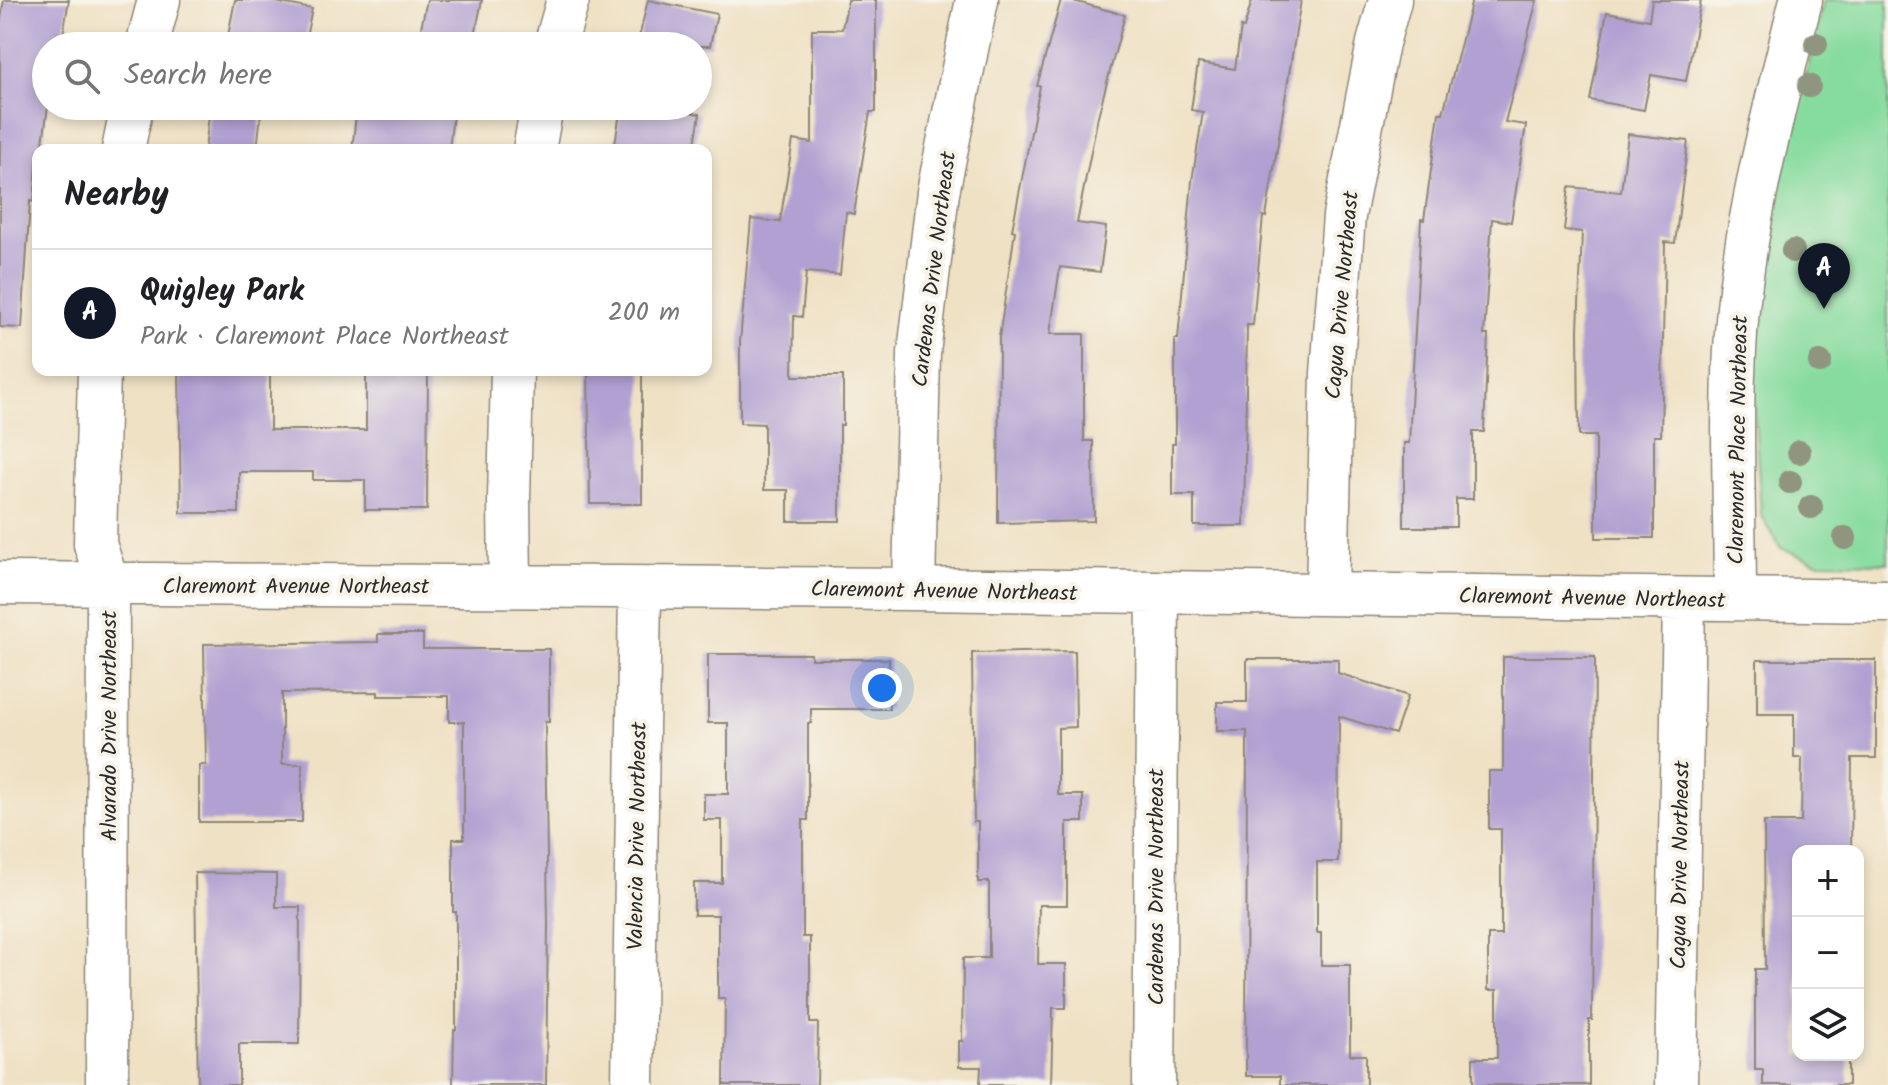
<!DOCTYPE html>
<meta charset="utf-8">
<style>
body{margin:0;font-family:Kalam,sans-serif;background:#f6f6f6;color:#202124}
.controls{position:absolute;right:24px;bottom:24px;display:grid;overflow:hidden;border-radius:16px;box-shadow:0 4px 12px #0003}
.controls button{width:72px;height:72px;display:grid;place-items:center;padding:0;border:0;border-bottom:2px solid #e0e0e0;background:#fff;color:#202124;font:40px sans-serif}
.you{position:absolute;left:882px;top:688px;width:28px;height:28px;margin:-20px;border:6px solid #fff;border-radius:50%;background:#1a73e8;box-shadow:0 0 0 12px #1a73e833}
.badge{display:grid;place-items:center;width:52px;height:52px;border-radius:50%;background:#111827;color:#fff;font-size:26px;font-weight:700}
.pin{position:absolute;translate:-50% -66px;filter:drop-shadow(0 2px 4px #0008)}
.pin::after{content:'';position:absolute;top:42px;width:28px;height:24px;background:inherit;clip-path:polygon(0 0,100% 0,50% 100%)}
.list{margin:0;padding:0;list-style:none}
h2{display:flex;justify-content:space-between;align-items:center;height:104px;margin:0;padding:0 32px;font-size:34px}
h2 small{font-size:26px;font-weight:400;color:#757577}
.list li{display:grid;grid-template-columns:52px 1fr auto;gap:24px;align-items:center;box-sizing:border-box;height:128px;padding:0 32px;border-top:2px solid #e0e0e0}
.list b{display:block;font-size:30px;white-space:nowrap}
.list p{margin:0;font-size:26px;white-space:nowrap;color:#757577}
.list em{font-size:26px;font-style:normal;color:#757577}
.icon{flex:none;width:44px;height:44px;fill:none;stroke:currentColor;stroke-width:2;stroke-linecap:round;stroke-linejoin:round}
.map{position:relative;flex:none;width:1888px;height:1085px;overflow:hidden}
.search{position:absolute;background:#fff;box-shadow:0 4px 12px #0003;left:32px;top:32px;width:680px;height:88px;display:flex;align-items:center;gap:20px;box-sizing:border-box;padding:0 28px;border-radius:44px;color:#757577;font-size:30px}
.panel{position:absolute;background:#fff;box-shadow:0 4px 12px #0003;left:32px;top:144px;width:680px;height:232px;border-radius:16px}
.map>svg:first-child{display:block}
.green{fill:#86db9e;stroke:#588364;stroke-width:2}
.building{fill:#b1a0d2}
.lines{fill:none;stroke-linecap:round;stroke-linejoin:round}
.minor-casing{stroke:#8d8678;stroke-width:45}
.minor{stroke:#fff;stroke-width:42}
.tree{fill:#909580}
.labels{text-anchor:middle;stroke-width:8;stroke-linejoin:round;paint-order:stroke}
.street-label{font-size:22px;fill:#2b2b2b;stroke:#f7f3e8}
</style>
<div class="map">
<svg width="1888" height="1085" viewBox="0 0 1888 1085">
<rect width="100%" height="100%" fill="#f7f3e8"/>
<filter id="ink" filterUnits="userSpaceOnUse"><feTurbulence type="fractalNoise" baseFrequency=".0125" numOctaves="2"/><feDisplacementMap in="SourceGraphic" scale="16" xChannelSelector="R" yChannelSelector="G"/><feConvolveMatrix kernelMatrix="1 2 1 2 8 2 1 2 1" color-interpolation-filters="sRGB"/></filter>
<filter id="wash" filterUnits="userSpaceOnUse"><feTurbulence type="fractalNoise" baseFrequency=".006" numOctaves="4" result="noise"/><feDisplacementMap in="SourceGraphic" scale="32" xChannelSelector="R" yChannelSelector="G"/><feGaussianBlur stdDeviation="1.8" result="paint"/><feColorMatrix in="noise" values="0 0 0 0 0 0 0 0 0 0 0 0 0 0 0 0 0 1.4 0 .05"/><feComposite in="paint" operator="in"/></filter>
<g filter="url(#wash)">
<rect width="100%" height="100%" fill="#efe1c4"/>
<path class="green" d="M 1824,0 L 1888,0 L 1888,563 L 1817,562 L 1781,548 L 1761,515 L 1753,386 L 1768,233 Z"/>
<g id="blocks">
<path class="building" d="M 4,0 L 69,0 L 61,46 L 46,46 L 46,106 L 48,106 L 42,150 L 38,150 L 34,202 L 30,201 L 22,328 L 0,327 L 0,24 Z
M 235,0 L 266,0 L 312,9 L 304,46 L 226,46 Z
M 427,0 L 482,0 L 473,46 L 417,46 Z
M 648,0 L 717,14 L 710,46 L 637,46 Z
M 848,0 L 876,0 L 876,112 L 870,112 L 854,214 L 846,212 L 840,275 L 806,272 L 802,317 L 794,316 L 793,376 L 843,376 L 843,425 L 840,425 L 840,521 L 788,521 L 788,490 L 764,490 L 764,424 L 740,423 L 740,342 L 751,219 L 780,222 L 793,140 L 812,143 L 812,29 L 842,29 Z
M 1061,0 L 1070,0 L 1125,15 L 1098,116 L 1077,223 L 1106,227 L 1100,272 L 1060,267 L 1050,334 L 1084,334 L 1084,441 L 1093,441 L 1094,521 L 998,523 L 999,338 L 1015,231 L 1012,230 L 1040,86 L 1037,86 Z
M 1252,0 L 1301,0 L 1266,217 L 1263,216 L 1253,325 L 1247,325 L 1244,526 L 1194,526 L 1194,495 L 1172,495 L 1172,444 L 1175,444 L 1175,339 L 1178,339 L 1192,181 L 1203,112 L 1191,110 L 1198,63 L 1235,69 L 1241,27 L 1244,28 Z
M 1472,0 L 1537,0 L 1505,122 L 1526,125 L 1511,222 L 1492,219 L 1484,335 L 1488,335 L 1484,432 L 1473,432 L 1473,499 L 1456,499 L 1456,527 L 1404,527 L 1404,443 L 1409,443 L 1421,219 L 1424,220 L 1439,113 L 1443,113 Z
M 1652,0 L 1701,0 L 1686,81 L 1651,75 L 1644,110 L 1590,100 L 1607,12 L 1649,20 Z
M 357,106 L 454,106 L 449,150 L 352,150 Z
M 621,106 L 652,106 L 700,114 L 694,150 L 614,150 Z
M 210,107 L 261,113 L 257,150 L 205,150 Z
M 1628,134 L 1688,141 L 1675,243 L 1665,242 L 1661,436 L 1654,436 L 1654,538 L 1596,538 L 1596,436 L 1579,436 L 1578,330 L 1582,232 L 1564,230 L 1569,187 L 1621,192 Z
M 179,370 L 270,370 L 270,430 L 366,430 L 366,370 L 428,370 L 427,510 L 365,510 L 365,480 L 313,480 L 313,472 L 239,472 L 239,513 L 181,513 Z
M 588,370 L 642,370 L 642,504 L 590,504 Z
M 378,634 L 423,634 L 423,649 L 549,649 L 549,722 L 545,722 L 548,923 L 546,1085 L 453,1085 L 454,1030 L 456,1030 L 456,912 L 453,912 L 453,839 L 464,839 L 464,722 L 449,722 L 449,696 L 378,696 L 378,692 L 282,693 L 282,764 L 302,764 L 302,822 L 199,822 L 199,765 L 206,765 L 204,644 L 378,642 Z
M 1075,651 L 1076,727 L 1058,728 L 1058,795 L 1083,795 L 1083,822 L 1067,822 L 1067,905 L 1039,905 L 1038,964 L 1066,964 L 1066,1008 L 1053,1008 L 1051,1085 L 980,1085 L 981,1067 L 959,1067 L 959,1041 L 962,1041 L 963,958 L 989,958 L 989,882 L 978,882 L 978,822 L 974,822 L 972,653 Z
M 708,654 L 811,654 L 811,659 L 889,659 L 889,709 L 811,709 L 811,723 L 808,723 L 808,820 L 803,820 L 803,937 L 810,937 L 810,1023 L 818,1023 L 817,1085 L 724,1085 L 725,999 L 718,999 L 718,915 L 694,915 L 694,883 L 722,883 L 722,820 L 704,820 L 704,794 L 728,794 L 728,723 L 708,723 Z
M 1503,657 L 1595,657 L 1592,1020 L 1589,1020 L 1589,1085 L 1473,1085 L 1473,1058 L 1497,1058 L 1497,990 L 1488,990 L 1488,935 L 1501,935 L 1501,829 L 1489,829 L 1489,771 L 1503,771 Z
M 1247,659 L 1338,659 L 1338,673 L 1408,696 L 1395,734 L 1339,716 L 1338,862 L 1317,862 L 1317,933 L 1321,933 L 1321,965 L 1350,965 L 1350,1055 L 1366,1055 L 1366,1085 L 1280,1085 L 1280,1076 L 1246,1076 L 1247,731 L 1217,731 L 1217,702 L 1247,702 Z
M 1757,660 L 1876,660 L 1876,758 L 1852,758 L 1851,851 L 1798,851 L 1798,1055 L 1848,1055 L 1848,1085 L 1763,1085 L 1763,1070 L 1755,1070 L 1755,969 L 1765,969 L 1764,822 L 1801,822 L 1802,758 L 1794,758 L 1794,714 L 1757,714 Z
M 195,873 L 276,874 L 276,907 L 300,907 L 299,1044 L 239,1044 L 239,1085 L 198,1085 Z"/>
</g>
</g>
<g filter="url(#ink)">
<use href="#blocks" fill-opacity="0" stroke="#8d8678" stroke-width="2"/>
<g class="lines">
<g class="minor-casing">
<path id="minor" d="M 147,46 L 159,0
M 555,46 L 568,0
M 123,150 L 132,106
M 534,150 L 542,106
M 99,370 L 95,544 L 108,584 L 107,1085
M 0,583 L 914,589 L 1888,601
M 510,586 L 509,499 L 512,370
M 914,589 L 919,353 L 938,192 L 977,0
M 1327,594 L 1332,373 L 1344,216 L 1378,43 L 1390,0
M 1735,599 C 1735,503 1729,405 1738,308 C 1749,203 1776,102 1801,0
M 633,1085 L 640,588
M 1154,1085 L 1158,594
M 1676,1085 L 1684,599"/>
</g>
<use href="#minor" class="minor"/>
</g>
<g class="tree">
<circle cx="1816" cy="44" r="12"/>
<circle cx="1809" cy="86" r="12"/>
<circle cx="1793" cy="251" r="12"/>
<circle cx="1820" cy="362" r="12"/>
<circle cx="1799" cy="452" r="12"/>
<circle cx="1790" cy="482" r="12"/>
<circle cx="1811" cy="507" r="12"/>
<circle cx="1845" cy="538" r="12"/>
</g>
</g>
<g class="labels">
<g class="street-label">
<text transform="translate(933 269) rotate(-83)" y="8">Cardenas Drive Northeast</text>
<text transform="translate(1341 295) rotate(-85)" y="8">Cagua Drive Northeast</text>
<text transform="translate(1737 440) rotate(-89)" y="8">Claremont Place Northeast</text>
<text x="296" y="593">Claremont Avenue Northeast</text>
<text transform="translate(944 590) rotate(1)" y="8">Claremont Avenue Northeast</text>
<text transform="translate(1592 597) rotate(1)" y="8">Claremont Avenue Northeast</text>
<text transform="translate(108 726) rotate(-90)" y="8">Alvarado Drive Northeast</text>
<text transform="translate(636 836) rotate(-89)" y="8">Valencia Drive Northeast</text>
<text transform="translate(1679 865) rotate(-89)" y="8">Cagua Drive Northeast</text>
<text transform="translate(1155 887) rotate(-90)" y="8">Cardenas Drive Northeast</text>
</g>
</g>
</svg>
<div class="controls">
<button>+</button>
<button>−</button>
<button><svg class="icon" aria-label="layers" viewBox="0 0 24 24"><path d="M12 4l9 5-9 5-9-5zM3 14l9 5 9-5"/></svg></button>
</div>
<div class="you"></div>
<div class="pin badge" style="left:1824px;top:309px">A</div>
<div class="search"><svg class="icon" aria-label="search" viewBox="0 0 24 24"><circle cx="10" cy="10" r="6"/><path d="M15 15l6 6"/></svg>Search here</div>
<section class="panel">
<h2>Nearby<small></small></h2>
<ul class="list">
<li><span class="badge">A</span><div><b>Quigley Park</b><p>Park · Claremont Place Northeast</p></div><em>200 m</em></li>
</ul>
</section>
</div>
